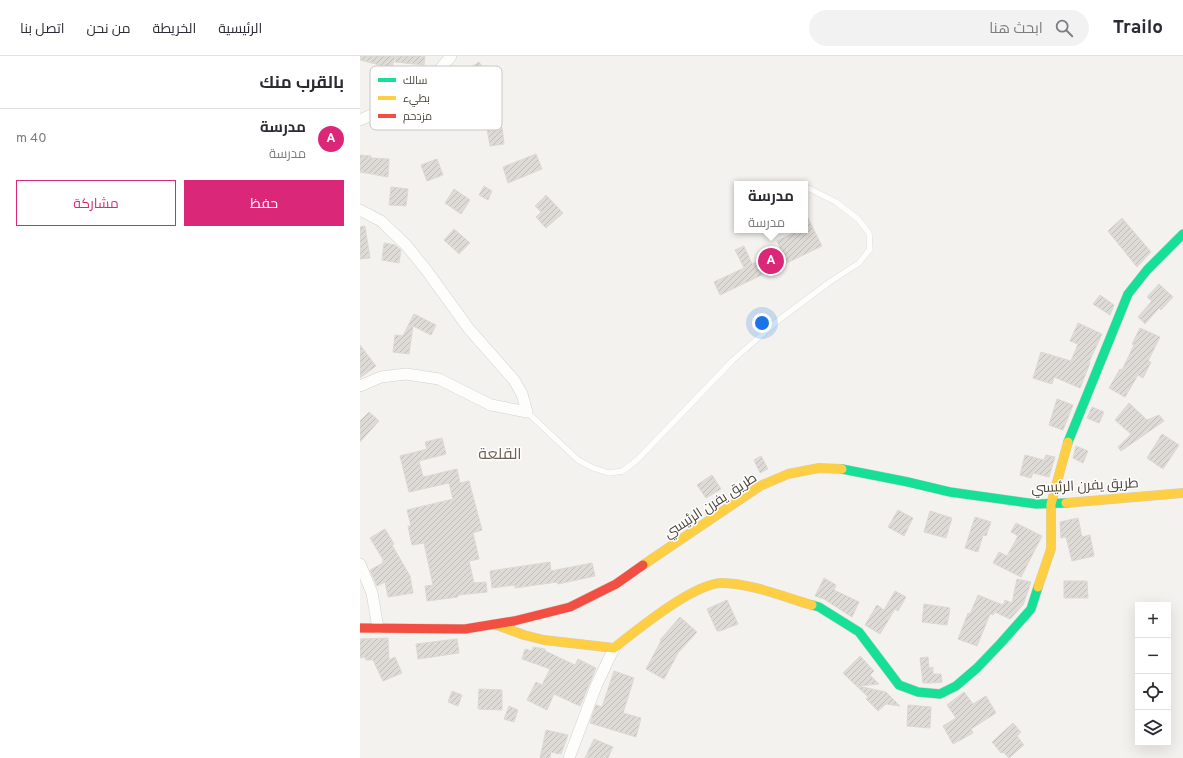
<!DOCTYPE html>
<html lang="ar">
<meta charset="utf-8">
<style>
body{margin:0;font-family:Overpass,Cairo,sans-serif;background:#f2f2f3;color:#2b2b33;direction:rtl}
.controls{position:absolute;right:12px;bottom:12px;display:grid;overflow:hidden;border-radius:0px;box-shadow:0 4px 16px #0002}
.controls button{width:36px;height:36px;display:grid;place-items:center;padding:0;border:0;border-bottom:1px solid #e1e1e2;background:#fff;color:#2b2b33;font:20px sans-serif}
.you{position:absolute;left:402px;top:267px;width:14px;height:14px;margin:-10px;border:3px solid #fff;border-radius:50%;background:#1a73e8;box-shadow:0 0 0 6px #1a73e833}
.badge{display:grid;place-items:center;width:26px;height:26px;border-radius:50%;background:#db2777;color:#fff;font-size:13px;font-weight:700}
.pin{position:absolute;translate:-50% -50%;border:2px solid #fff;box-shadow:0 1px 4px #0006}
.popup{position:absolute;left:374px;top:125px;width:74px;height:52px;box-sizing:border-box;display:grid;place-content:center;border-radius:0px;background:#fff;filter:drop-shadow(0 1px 3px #0005);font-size:13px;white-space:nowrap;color:#7c7c81}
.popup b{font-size:15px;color:#2b2b33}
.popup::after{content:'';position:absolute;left:50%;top:100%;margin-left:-8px;border:8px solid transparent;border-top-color:#fff}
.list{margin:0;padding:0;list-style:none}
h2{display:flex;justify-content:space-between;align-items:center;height:52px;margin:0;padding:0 16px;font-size:17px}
h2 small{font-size:13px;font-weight:400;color:#7c7c81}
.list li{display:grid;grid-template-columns:26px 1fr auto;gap:12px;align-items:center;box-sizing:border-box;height:60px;padding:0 16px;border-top:1px solid #e1e1e2}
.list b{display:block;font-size:15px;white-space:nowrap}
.list p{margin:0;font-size:13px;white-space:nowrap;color:#7c7c81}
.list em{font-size:13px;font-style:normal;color:#7c7c81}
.actions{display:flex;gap:8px;padding:12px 16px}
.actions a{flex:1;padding:9px 0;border:1px solid #db2777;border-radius:0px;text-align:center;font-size:14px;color:#db2777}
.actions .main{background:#db2777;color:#fff}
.icon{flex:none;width:22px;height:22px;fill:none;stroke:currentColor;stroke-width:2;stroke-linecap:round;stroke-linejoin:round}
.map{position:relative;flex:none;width:823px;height:702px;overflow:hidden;direction:ltr}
header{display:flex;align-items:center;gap:24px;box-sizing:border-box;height:56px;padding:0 20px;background:#fff;border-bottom:1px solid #e1e1e2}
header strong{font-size:19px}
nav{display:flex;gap:22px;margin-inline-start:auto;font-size:14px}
.search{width:280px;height:36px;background:#f2f2f3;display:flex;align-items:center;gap:10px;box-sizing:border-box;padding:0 14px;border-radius:22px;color:#7c7c81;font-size:15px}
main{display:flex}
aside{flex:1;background:#fff}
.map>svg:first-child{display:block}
.building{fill:url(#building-hatch);stroke:#dcd9d4}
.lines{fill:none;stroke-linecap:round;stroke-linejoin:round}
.lane-casing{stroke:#d2d0cb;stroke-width:6}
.street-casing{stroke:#d2d0cb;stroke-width:12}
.fast-casing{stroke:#d3cfc5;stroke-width:10}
.slow-casing{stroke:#d3cfc5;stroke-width:10}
.jam-casing{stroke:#d3cfc5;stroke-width:10}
.lane{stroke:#fdfdfc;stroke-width:5.5}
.street{stroke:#fdfdfc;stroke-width:11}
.fast{stroke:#16e098;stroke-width:9}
.slow{stroke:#ffcf43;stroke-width:9}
.jam{stroke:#f24e42;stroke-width:9}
.labels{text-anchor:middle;stroke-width:3;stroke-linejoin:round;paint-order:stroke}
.street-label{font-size:14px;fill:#4b4439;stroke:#fff}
.quarter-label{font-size:16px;fill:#6e6250;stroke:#fff}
.key{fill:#fff;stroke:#c9c7c4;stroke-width:1}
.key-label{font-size:11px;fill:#4b4439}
</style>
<header>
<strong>Trailo</strong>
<div class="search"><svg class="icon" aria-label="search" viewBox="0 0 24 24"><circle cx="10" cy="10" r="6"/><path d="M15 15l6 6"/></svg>ابحث هنا</div>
<nav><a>الرئيسية</a><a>الخريطة</a><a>من نحن</a><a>اتصل بنا</a></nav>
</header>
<main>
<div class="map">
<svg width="823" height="702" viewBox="0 0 823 702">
<defs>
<pattern id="building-hatch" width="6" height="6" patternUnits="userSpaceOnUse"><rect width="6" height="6" fill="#dedbd6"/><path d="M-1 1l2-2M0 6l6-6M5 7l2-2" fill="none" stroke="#c0bdb8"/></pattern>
</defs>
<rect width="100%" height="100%" fill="#f4f2ee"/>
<path class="building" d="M 0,0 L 35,0 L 32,12 L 0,4 Z
M 36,0 L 65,0 L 64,9 L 35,6 Z
M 119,6 L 128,20 L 116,28 L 107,14 Z
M 112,24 L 121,38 L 109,46 L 106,42 L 89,59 L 92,62 L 81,72 L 75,65 L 70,70 L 61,60 L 93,32 L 96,35 Z
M 142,71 L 144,88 L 130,90 L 127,73 Z
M 176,98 L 182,113 L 148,127 L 143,111 Z
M 0,99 L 11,100 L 11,102 L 29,103 L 28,121 L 0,116 Z
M 77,103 L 83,119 L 67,125 L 61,109 Z
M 124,130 L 132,135 L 128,144 L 119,139 Z
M 31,131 L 48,133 L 46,150 L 29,149 Z
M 94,133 L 110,144 L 101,158 L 85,147 Z
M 186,139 L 203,157 L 186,172 L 176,161 L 181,156 L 175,150 Z
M 445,156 L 462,190 L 360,239 L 354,226 L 384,212 L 375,194 L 384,190 L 392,208 L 421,194 L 417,185 L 439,174 L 445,174 Z
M 762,162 L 791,196 L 777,211 L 748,175 Z
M 5,170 L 10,202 L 0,203 L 0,171 Z
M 94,173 L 110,187 L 99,198 L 84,184 Z
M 24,187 L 35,189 L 41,194 L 39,207 L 22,204 Z
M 799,228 L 813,241 L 801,254 L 799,252 L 785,268 L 778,261 L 792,245 L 787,241 Z
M 740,239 L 754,249 L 750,259 L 733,248 Z
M 54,258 L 76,269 L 71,279 L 53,270 L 49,298 L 33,296 L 35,279 L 43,280 Z
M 718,267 L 742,278 L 729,306 L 730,307 L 720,332 L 694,321 L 692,328 L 673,322 L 681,296 L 711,305 L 718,288 L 710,285 Z
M 780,272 L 800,281 L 788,305 L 791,306 L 783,322 L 778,319 L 765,341 L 749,332 L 760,313 L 762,314 L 774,289 L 772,288 Z
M 0,289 L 16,310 L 0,322 Z
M 697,343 L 713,349 L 703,374 L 689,369 Z
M 769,347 L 787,364 L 799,359 L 804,365 L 761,395 L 758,391 L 771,378 L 755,364 Z
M 732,351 L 744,356 L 739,367 L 727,362 Z
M 9,356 L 19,365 L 0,386 L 0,365 Z
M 802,378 L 819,389 L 803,413 L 787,402 Z
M 82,382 L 86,398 L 59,405 L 63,421 L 97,413 L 100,427 L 109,425 L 122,474 L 113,477 L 119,503 L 109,505 L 114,527 L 126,526 L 127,536 L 98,539 L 98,541 L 67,545 L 65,530 L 73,529 L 64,487 L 52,489 L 48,470 L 51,470 L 47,454 L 93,443 L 89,427 L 49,436 L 40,400 L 67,393 L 65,386 Z
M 716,390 L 728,395 L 723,407 L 713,402 Z
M 665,399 L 684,404 L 686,399 L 695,401 L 689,421 L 673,417 L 671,422 L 660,419 Z
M 401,400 L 408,413 L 400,417 L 394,404 Z
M 352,419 L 361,433 L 346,442 L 337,429 Z
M 538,454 L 553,462 L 544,480 L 528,471 Z
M 570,455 L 592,462 L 586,482 L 564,476 Z
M 615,461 L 631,466 L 626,480 L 623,479 L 618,496 L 605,492 Z
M 718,462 L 722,481 L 730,479 L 734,500 L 712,505 L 706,481 L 701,482 L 700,466 Z
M 656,467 L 682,480 L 661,521 L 633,507 L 639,496 L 647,500 L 658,480 L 651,476 Z
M 25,473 L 34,488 L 32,489 L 50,520 L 53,537 L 28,541 L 25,526 L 17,530 L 10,514 L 23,507 L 22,505 L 24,505 L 10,482 Z
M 190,506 L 191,515 L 232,507 L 235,520 L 198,528 L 197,526 L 155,532 L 155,529 L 132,532 L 130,515 Z
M 464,522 L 476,529 L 474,534 L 499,546 L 492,561 L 464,543 L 455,540 Z
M 657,523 L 671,526 L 663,549 L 650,563 L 635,556 L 633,559 L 630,558 L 617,590 L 598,583 L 608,557 L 610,558 L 618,539 L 643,549 L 645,544 L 652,547 Z
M 704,525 L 727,525 L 728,542 L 704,542 Z
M 535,535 L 546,541 L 538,555 L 535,553 L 520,578 L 505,569 L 517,549 L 524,554 Z
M 367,544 L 378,568 L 360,575 L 357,575 L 347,553 Z
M 564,548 L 590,552 L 587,569 L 562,566 Z
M 320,561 L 337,576 L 318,597 L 304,623 L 286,613 L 301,585 L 300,584 Z
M 28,582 L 29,604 L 35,601 L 42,617 L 23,625 L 13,604 L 6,604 L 5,601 L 0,602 L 0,583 Z
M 97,583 L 99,597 L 58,603 L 56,588 Z
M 173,591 L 185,593 L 185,595 L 215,609 L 218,603 L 236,612 L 220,650 L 194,638 L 187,654 L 167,644 L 176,626 L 182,629 L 190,613 L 162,603 L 165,593 L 172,595 Z
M 500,600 L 514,615 L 510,619 L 519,628 L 498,630 L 526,636 L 540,650 L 526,648 L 518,655 L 506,643 L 508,641 L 483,617 Z
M 568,601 L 569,612 L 573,611 L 573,618 L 581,618 L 582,626 L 574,627 L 573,625 L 573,627 L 563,627 L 560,602 Z
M 254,615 L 274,622 L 263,657 L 281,662 L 276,681 L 230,667 L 236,649 L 242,651 Z
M 119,633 L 142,634 L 142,654 L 118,653 Z
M 92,635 L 102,639 L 98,650 L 88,646 Z
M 604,636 L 613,648 L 626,640 L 636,657 L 611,673 L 613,677 L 593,688 L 583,670 L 596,662 L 587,649 Z
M 548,649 L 571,651 L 570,672 L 547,670 Z
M 149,650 L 158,654 L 154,666 L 144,663 Z
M 653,667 L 661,676 L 657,680 L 664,689 L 649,702 L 643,696 L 641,697 L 632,686 Z
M 186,674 L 208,679 L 201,698 L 191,696 L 190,702 L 180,702 Z
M 234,683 L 253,691 L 248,702 L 225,702 Z"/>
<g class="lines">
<g class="lane-casing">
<path id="lane" d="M 167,356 L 218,404 L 233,412 L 249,417 L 263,415 L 278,403 L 373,304 L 420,263 L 471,225 L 499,207 L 510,193 L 509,177 L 498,163 L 476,146 L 450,133 L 445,132"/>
</g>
<g class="street-casing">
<path id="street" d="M 0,64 L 29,51 L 78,16 L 91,0
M 0,154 L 21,165 L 46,189 L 67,215 L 109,273 L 154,324 L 162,338 L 167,356 L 131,349 L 79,323 L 46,318 L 21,321 L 0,330
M 0,508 L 12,537 L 18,572
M 209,702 L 236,630 L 254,592"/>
</g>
<g class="fast-casing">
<path id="fast" d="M 708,386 L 768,238 L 787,214 L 823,178
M 482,413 L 548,426 L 590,436 L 676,448 L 706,447
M 452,549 L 459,551 L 499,576 L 539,629 L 558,636 L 580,638 L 596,630 L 617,612 L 640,588 L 671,553 L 678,531"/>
</g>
<g class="slow-casing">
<path id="slow" d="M 706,447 L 823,437
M 283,509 L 400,430 L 428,418 L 459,412 L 482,413
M 678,531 L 691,493 L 691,448 L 708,386
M 134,568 L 164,579 L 184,584 L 254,592 C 277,574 335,526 363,527 C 393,528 424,541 452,549"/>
</g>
<g class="jam-casing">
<path id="jam" d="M 0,572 L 105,573 L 154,565 L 210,551 L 256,528 L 283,509"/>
</g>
<use href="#lane" class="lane"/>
<use href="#street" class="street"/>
<use href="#fast" class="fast"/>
<use href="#slow" class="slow"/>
<use href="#jam" class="jam"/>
</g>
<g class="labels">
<g class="street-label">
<text transform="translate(725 429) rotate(-3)" y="5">طريق يفرن الرئيسي</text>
<text transform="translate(350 449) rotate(-33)" y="5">طريق يفرن الرئيسي</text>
</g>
<g class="quarter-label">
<text x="140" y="403">القلعة</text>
</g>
</g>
<rect x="10" y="10" width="132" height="64" rx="6" class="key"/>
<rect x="18" y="22" width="18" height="4" fill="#16e098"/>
<rect x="18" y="40" width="18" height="4" fill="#ffcf43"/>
<rect x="18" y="58" width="18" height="4" fill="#f24e42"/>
<g class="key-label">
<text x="43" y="28">سالك</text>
<text x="43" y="46">بطيء</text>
<text x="43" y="64">مزدحم</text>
</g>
</svg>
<div class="controls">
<button>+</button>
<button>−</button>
<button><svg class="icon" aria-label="locate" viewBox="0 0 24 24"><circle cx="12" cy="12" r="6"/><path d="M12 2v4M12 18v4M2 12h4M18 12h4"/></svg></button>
<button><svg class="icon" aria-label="layers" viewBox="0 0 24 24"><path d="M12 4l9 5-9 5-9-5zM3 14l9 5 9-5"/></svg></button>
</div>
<div class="you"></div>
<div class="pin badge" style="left:411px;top:205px">A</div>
<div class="popup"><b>مدرسة</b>مدرسة</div>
</div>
<aside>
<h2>بالقرب منك<small></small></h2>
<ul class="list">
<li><span class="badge">A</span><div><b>مدرسة</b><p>مدرسة</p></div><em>40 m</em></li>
</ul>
<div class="actions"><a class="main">حفظ</a><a>مشاركة</a></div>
</aside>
</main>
